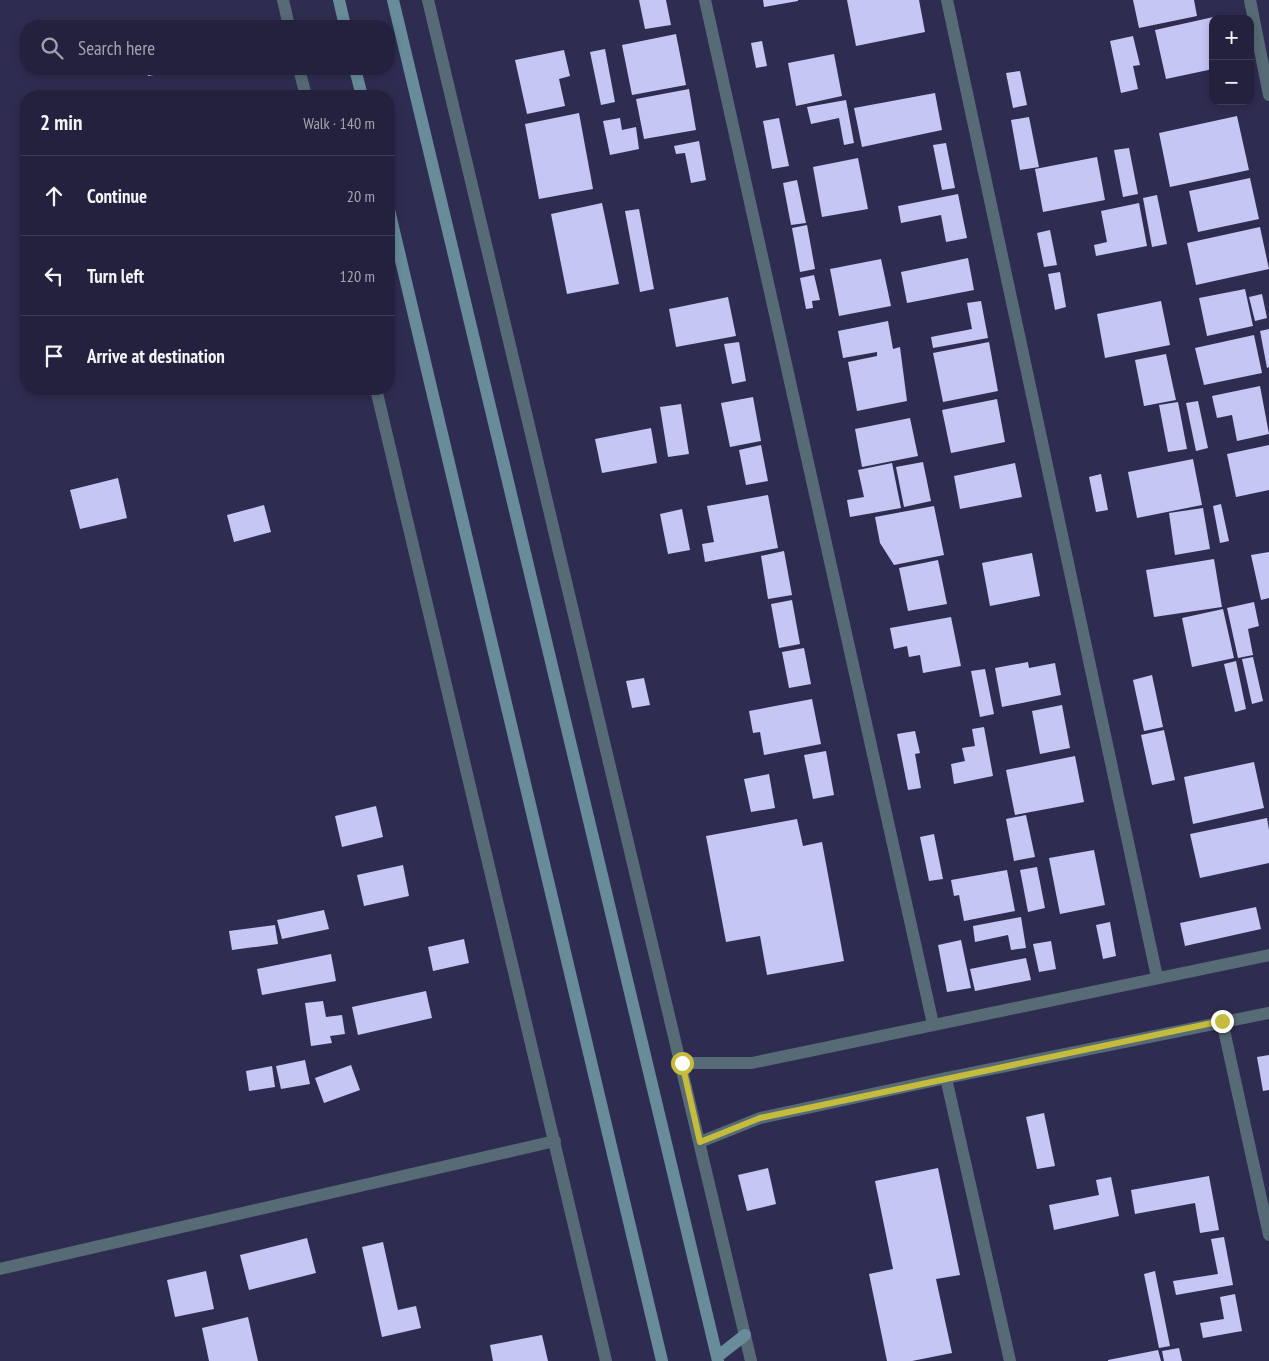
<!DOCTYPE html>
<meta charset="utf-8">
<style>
body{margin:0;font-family:"PT Sans Narrow",sans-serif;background:#2f2e48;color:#f1f3f6}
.controls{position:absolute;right:15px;top:15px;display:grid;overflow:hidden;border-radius:10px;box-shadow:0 2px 8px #0003}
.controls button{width:45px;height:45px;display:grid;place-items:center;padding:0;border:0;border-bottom:1px solid #403e57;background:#23213d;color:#f1f3f6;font:25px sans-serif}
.stop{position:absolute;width:15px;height:15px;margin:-11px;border:4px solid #c5bc3d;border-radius:50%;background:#fff}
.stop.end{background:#c5bc3d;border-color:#fff;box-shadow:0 1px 5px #0008}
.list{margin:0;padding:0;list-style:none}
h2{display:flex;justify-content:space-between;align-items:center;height:65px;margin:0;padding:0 20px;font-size:21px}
h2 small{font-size:16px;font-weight:400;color:#a3a3b0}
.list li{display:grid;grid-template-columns:32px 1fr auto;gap:15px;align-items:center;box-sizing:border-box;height:80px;padding:0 20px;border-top:1px solid #403e57}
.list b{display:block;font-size:19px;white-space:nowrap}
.list em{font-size:16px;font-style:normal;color:#a3a3b0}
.icon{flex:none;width:28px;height:28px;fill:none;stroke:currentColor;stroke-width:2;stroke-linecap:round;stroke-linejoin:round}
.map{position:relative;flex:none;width:1269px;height:1361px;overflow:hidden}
.search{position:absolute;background:#23213d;box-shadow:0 2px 8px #0003;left:20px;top:20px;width:375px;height:55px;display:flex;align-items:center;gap:12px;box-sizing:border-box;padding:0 18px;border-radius:20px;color:#a3a3b0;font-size:19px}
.panel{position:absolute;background:#23213d;box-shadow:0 2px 8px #0003;left:20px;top:90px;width:375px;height:305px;border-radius:20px}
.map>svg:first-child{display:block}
.building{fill:#c6c6f5}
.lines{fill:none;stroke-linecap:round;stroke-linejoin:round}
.minor{stroke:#566b75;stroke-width:12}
.tertiary{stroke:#566b75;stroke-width:12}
.secondary{stroke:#688c9a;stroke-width:12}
.route{stroke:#c5bc3d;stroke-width:6}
</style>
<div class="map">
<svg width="1269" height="1361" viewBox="0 0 1269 1361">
<rect width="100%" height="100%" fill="#2f2c51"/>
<path class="building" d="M 639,0 L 666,0 L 671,25 L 645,29 Z
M 763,0 L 798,0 L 798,1 L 764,7 Z
M 847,0 L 919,0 L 925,32 L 856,46 Z
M 1133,0 L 1194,0 L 1197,16 L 1139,28 Z
M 1218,16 L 1218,19 L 1213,19 L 1213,69 L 1166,79 L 1155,30 Z
M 676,34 L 686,85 L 632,95 L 622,45 Z
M 1133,36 L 1140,65 L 1133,66 L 1138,89 L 1121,93 L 1110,41 Z
M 762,41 L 767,66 L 756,68 L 751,43 Z
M 605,49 L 615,102 L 601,105 L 590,52 Z
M 564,50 L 570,76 L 559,79 L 565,106 L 527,114 L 515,60 Z
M 834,54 L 842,96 L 796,106 L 788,63 Z
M 147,69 L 181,69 L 181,70 L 148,76 Z
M 1020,71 L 1027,105 L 1013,108 L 1006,73 Z
M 689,89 L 696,130 L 644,139 L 636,99 Z
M 935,93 L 942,130 L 862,147 L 854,108 Z
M 846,100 L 854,143 L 844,145 L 839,118 L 811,124 L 807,107 Z
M 579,113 L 593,189 L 539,199 L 525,124 Z
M 1237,116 L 1249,170 L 1170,187 L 1159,133 Z
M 1029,117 L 1039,167 L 1020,170 L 1011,120 Z
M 620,118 L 622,130 L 636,127 L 639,149 L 610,155 L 603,121 Z
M 779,118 L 789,166 L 772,169 L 763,121 Z
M 699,141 L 706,180 L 691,183 L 685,153 L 676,154 L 674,146 Z
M 946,143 L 955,188 L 942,190 L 933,145 Z
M 1129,148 L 1138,194 L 1123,197 L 1114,150 Z
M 1097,157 L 1105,200 L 1043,212 L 1035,169 Z
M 858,158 L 868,209 L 822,217 L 813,167 Z
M 1250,178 L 1259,219 L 1198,232 L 1189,191 Z
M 797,180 L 806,223 L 791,225 L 783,183 Z
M 958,194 L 967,238 L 946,242 L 941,215 L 901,223 L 898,206 Z
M 1157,195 L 1167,244 L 1152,247 L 1143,198 Z
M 602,203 L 619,284 L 567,294 L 551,214 Z
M 1139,203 L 1147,246 L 1096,256 L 1094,245 L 1107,242 L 1101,211 Z
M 639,209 L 654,289 L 640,292 L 625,211 Z
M 807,225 L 815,269 L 800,272 L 792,228 Z
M 1260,227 L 1269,269 L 1196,285 L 1187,243 Z
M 1050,230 L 1057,265 L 1044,267 L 1037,233 Z
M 968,258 L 974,290 L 907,303 L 901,272 Z
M 881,259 L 891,306 L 839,316 L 830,269 Z
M 1060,272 L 1066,307 L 1055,310 L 1048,274 Z
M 814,275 L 820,300 L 812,301 L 813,308 L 806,309 L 800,278 Z
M 1245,289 L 1253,326 L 1207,336 L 1199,298 Z
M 1262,294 L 1267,318 L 1255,321 L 1249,297 Z
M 728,297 L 736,336 L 676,347 L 669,309 Z
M 981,301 L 988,338 L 933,348 L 931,337 L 972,329 L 967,303 Z
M 1161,301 L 1170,345 L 1105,358 L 1097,314 Z
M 888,321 L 893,349 L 900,347 L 907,401 L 857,411 L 848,362 L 877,356 L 877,352 L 843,358 L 838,331 Z
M 1269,329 L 1269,367 L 1267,368 L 1260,331 Z
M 1254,335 L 1262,373 L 1204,385 L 1195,348 Z
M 739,342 L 746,381 L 732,384 L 724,344 Z
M 989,342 L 998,391 L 943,402 L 933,353 Z
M 1166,354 L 1176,400 L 1144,406 L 1135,360 Z
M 1260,386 L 1269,434 L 1237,441 L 1232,415 L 1217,418 L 1212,396 Z
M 753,397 L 761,441 L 730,447 L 721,403 Z
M 997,399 L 1005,442 L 951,453 L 942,410 Z
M 1198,401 L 1208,448 L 1196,451 L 1186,403 Z
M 1178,402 L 1187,449 L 1168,452 L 1159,405 Z
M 681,404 L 689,454 L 668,457 L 660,407 Z
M 910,418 L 918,456 L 862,467 L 855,429 Z
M 651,428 L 657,463 L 602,473 L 595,439 Z
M 761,445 L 768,481 L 746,485 L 739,450 Z
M 1269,445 L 1269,490 L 1236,497 L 1227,454 Z
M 1193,459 L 1202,505 L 1137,518 L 1128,472 Z
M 923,462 L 931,501 L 904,507 L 896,467 Z
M 892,463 L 901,508 L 850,517 L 847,500 L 864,497 L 858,470 Z
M 1015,463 L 1022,497 L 960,509 L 954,476 Z
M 1101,474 L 1108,510 L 1096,512 L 1089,477 Z
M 118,478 L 127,518 L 80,529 L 70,490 Z
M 768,495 L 778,548 L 705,562 L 702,544 L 714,542 L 707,506 Z
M 1221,504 L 1229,541 L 1220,543 L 1213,506 Z
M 264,505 L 271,532 L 234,542 L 227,515 Z
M 934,506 L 944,555 L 894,565 L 880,543 L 875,517 Z
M 1203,508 L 1210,549 L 1175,555 L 1169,513 Z
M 682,509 L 690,550 L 668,554 L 660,514 Z
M 784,551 L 792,595 L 768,599 L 761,556 Z
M 1269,552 L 1269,598 L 1261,600 L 1251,555 Z
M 1032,553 L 1040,596 L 990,606 L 982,563 Z
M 1214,559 L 1222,607 L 1154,617 L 1146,570 Z
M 938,560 L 947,604 L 908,611 L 899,568 Z
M 792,600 L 800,644 L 779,648 L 771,604 Z
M 1254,602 L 1259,626 L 1248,629 L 1253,655 L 1238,658 L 1227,608 Z
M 1223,609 L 1234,658 L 1192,667 L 1182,618 Z
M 951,617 L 961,666 L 923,673 L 920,655 L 909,657 L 907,646 L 894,649 L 890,628 Z
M 804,648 L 811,684 L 789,688 L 782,652 Z
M 1253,657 L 1263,701 L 1252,704 L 1242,659 Z
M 1236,661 L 1246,709 L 1235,712 L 1224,664 Z
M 1028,662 L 1029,668 L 1055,663 L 1061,695 L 1002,707 L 995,668 Z
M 985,669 L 994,714 L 980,717 L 971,671 Z
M 1152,675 L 1163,727 L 1144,731 L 1133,680 Z
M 644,678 L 650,705 L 632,708 L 626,681 Z
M 812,699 L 821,744 L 764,755 L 760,732 L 753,733 L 749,711 Z
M 1062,705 L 1070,748 L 1040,754 L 1032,711 Z
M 984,727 L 993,776 L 954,784 L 951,764 L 965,761 L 962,748 L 975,746 L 972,729 Z
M 1164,730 L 1175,780 L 1152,785 L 1141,735 Z
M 915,731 L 920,753 L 915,754 L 921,788 L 908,790 L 897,734 Z
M 826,751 L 834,795 L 813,799 L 804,755 Z
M 1075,756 L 1084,802 L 1015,815 L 1006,770 Z
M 1254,762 L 1264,808 L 1193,824 L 1184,777 Z
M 769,774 L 775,808 L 751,812 L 744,779 Z
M 376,806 L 383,837 L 342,847 L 335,816 Z
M 1026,815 L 1035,857 L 1014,861 L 1006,819 Z
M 1267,818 L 1269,830 L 1269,863 L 1200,878 L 1190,834 Z
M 797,819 L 803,846 L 822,842 L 844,961 L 767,975 L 760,936 L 726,942 L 706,836 Z
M 934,834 L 943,879 L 929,881 L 920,837 Z
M 1094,850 L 1105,905 L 1060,914 L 1049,858 Z
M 403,865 L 409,896 L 364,906 L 357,875 Z
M 1037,867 L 1045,908 L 1028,912 L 1020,870 Z
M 1007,870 L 1015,911 L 964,921 L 959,895 L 954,896 L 951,880 Z
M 1256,907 L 1261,929 L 1185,946 L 1180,923 Z
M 324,910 L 329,929 L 282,939 L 277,920 Z
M 1021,917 L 1026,948 L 1011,950 L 1008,935 L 975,942 L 973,926 Z
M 1110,922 L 1116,956 L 1103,959 L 1096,925 Z
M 275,925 L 278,944 L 232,950 L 229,931 Z
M 464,939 L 469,963 L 433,971 L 428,947 Z
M 961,940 L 971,988 L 947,992 L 938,945 Z
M 1051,941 L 1056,969 L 1039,972 L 1033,944 Z
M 331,954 L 336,981 L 262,995 L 257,969 Z
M 1026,958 L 1031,980 L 975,991 L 970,969 Z
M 426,991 L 432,1018 L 358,1035 L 352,1007 Z
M 323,1001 L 326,1017 L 342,1015 L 345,1034 L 330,1036 L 332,1043 L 311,1046 L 305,1003 Z
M 1269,1055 L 1269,1090 L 1263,1091 L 1257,1057 Z
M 305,1060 L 310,1084 L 281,1089 L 276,1066 Z
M 351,1065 L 360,1090 L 324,1103 L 315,1078 Z
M 272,1066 L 275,1087 L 249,1091 L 246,1071 Z
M 1044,1113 L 1055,1166 L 1037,1169 L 1026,1117 Z
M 768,1168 L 776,1204 L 747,1211 L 738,1175 Z
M 938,1168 L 960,1275 L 936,1279 L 952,1353 L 912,1361 L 887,1361 L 869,1274 L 893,1269 L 875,1181 Z
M 1209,1176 L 1219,1230 L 1200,1233 L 1195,1203 L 1135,1214 L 1131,1190 Z
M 1111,1177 L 1119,1216 L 1054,1230 L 1049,1205 L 1099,1195 L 1096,1180 Z
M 1224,1237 L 1233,1285 L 1176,1295 L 1173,1281 L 1218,1274 L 1211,1239 Z
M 307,1238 L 316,1273 L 249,1290 L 240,1255 Z
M 383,1242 L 398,1310 L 416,1306 L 421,1328 L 382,1337 L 362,1247 Z
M 206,1271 L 214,1309 L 175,1317 L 167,1280 Z
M 1155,1271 L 1170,1346 L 1159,1348 L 1144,1274 Z
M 1235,1294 L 1242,1331 L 1203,1338 L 1200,1323 L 1224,1319 L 1220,1297 Z
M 248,1317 L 258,1361 L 209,1361 L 202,1328 Z
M 542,1335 L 548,1361 L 493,1361 L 490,1345 Z
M 1179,1348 L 1182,1361 L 1164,1361 L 1162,1351 Z
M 1158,1350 L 1161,1361 L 1108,1361 L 1108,1360 Z"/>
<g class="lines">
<path class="minor" d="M 283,0 L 289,26
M 428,0 L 751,1361
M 705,0 L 933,1024
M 947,0 L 1157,977
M 1250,0 L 1269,95
M 299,69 L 306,96
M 376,389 L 606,1361
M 1222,1021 L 1269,1235
M 946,1078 L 1010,1361
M 0,1269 L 555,1141"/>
<path class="tertiary" d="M 682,1063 L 752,1063 L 1269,955
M 700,1142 L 760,1118 L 946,1078 L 1269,1013"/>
<path class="secondary" d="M 339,0 L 345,26
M 393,0 L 718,1361
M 355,69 L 362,96
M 389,210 L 662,1361
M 717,1357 L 745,1335"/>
</g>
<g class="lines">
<path class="route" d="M 682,1063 L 700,1142 L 760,1118 L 1222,1021"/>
</g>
</svg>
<div class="controls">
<button>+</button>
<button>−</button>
</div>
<div class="stop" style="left:682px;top:1063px"></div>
<div class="stop end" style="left:1222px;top:1021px"></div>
<div class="search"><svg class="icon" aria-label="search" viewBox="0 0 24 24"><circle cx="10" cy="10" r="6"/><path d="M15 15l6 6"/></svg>Search here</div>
<section class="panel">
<h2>2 min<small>Walk · 140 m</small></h2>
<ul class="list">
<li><svg class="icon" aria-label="ahead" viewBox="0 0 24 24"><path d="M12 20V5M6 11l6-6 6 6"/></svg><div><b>Continue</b></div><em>20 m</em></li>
<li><svg class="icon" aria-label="left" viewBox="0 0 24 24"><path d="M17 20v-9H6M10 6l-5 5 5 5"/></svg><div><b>Turn left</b></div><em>120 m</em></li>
<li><svg class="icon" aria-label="arrive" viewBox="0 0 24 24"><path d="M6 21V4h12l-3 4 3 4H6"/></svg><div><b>Arrive at destination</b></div></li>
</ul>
</section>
</div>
